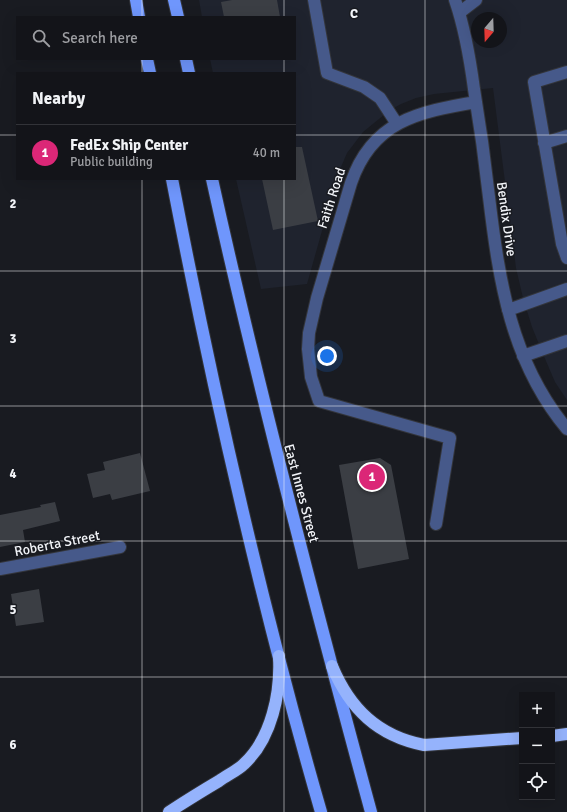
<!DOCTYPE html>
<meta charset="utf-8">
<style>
body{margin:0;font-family:Signika,sans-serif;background:#1c1d22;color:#f1f3f6}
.controls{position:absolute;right:12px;bottom:12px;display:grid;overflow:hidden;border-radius:0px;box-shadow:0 4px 16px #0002}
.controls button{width:36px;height:36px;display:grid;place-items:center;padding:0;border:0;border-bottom:1px solid #323338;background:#131419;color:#f1f3f6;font:20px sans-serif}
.compass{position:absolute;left:471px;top:12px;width:36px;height:36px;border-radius:50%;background:#131419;box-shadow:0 4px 16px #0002;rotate:199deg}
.you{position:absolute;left:327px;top:356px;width:14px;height:14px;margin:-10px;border:3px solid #fff;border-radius:50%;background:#1a73e8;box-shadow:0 0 0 6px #1a73e833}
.badge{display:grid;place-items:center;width:26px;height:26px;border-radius:50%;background:#db2777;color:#fff;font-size:13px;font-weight:700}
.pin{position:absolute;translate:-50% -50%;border:2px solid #fff;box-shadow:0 1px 4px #0006}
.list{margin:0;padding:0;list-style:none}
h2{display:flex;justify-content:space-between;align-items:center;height:52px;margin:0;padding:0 16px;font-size:17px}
h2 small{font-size:13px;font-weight:400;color:#9d9ea2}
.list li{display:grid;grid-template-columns:26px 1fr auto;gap:12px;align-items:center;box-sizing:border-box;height:56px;padding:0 16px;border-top:1px solid #323338}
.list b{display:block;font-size:15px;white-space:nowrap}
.list p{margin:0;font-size:13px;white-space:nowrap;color:#9d9ea2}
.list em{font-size:13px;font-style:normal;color:#9d9ea2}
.icon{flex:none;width:22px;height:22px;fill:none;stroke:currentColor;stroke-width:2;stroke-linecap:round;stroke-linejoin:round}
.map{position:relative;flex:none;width:567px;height:812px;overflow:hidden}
.search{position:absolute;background:#131419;box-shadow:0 4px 16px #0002;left:16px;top:16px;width:280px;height:44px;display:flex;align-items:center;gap:10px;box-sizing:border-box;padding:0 14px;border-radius:0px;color:#9d9ea2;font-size:15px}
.panel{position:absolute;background:#131419;box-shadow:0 4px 16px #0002;left:16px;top:72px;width:280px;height:108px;border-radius:0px}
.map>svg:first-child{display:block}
.built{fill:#1f232e;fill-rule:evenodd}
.building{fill:#3b3e44}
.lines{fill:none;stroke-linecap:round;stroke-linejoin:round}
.minor-casing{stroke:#33353b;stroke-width:14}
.major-casing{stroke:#33353b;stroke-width:14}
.highway-casing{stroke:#33353b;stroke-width:14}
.minor{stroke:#46598a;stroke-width:12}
.major{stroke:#6f96fc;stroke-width:12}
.highway{stroke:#95b3fc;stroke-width:12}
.grid{fill:none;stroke:#f2f4f8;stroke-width:1;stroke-opacity:0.55}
.labels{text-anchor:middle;stroke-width:3;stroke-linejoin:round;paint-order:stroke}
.street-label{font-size:14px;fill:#f2f4f8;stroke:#191b21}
.grid-label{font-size:13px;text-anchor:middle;font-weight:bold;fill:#f2f4f8;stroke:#191b21;stroke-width:3;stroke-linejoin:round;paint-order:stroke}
</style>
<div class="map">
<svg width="567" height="812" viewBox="0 0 567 812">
<rect width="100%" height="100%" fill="#191b21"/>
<path class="built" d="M 199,0 L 567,0 L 567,400 L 555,382 L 543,354 L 532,327 L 523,298 L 516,268 L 493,88 L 434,94 L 416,98 L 401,104 L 390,110 L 363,132 L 347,153 L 338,174 L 307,284 L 261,289 L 236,179 L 295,179 L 295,73 L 213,73 L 210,59 L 295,59 L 295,17 L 202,17 ZM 477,18 L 501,18 L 501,42 L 477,42 Z"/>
<path class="building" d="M 232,0 L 277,0 L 280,17 L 224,17 L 221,2 Z
M 295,147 L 302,147 L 318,221 L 273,230 L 262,179 L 295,179 Z
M 140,453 L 150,491 L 112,500 L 110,494 L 93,498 L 87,474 L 105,470 L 103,462 Z
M 380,458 L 391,465 L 409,559 L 358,569 L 339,465 Z
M 55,502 L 60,521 L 23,530 L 25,542 L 0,547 L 0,515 L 41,507 L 40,505 Z
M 39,589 L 44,622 L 16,626 L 11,594 Z"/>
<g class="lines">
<g class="minor-casing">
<path id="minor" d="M 314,0 L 327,73 L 364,87 L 380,98 L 397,124
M 455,0 C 465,29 470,59 474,89 C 480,125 485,161 489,197 C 499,281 511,362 567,429
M 459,13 L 476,0
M 567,72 L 534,82 L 562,244 L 567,258
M 544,143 L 567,136
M 508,310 L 567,289
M 523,356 L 567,341
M 436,524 L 450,438 L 319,401 L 311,377 L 308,349 L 309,333 L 317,298 L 351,183 C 372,121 418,112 476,102
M 0,569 L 120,547"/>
</g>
<g class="major-casing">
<path id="major" d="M 136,0 L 139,17
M 174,0 L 178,17
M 147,59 L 150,73
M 186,59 L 189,73
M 172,179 C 213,392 261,604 321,812
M 212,179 C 259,392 314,602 371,812"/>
</g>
<g class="highway-casing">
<path id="highway" d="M 332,666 C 350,709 378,736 424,745 L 522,738
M 552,736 L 567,734
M 169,812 C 186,801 202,791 219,781 C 227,775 237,771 244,764 C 272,738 281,692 279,656"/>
</g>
<use href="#minor" class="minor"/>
<use href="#major" class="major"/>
<use href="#highway" class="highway"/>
</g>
<path class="grid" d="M 142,0 L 142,17M 284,0 L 284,17M 425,0 L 425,812M 142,59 L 142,73M 284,59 L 284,73M 0,135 L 17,135M 295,135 L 567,135M 142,179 L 142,812M 284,179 L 284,812M 0,271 L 567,271M 0,406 L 567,406M 0,541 L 567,541M 0,677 L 567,677"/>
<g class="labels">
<g class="street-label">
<text transform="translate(331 198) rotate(-72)" y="5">Faith Road</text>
<text transform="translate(507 219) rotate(82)" y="5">Bendix Drive</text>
<text transform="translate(302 493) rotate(75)" y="5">East Innes Street</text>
<text transform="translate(57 543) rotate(-11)" y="5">Roberta Street</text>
</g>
</g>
<g class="grid-label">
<text x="354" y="18">C</text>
<text x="13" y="208">2</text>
<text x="13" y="343">3</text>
<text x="13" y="478">4</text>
<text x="13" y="614">5</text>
<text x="13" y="749">6</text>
</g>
</svg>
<div class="controls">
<button>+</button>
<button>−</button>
<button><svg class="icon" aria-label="locate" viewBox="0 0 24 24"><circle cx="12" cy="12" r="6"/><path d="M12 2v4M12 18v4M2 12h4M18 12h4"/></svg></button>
</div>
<svg class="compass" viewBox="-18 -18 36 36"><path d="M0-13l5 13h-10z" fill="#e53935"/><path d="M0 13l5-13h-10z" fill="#9d9ea2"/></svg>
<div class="you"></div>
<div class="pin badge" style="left:372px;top:477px">1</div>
<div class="search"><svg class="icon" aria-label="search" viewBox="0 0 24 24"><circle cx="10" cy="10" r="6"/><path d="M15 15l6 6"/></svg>Search here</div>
<section class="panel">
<h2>Nearby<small></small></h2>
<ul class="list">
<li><span class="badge">1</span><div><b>FedEx Ship Center</b><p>Public building</p></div><em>40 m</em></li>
</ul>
</section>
</div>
